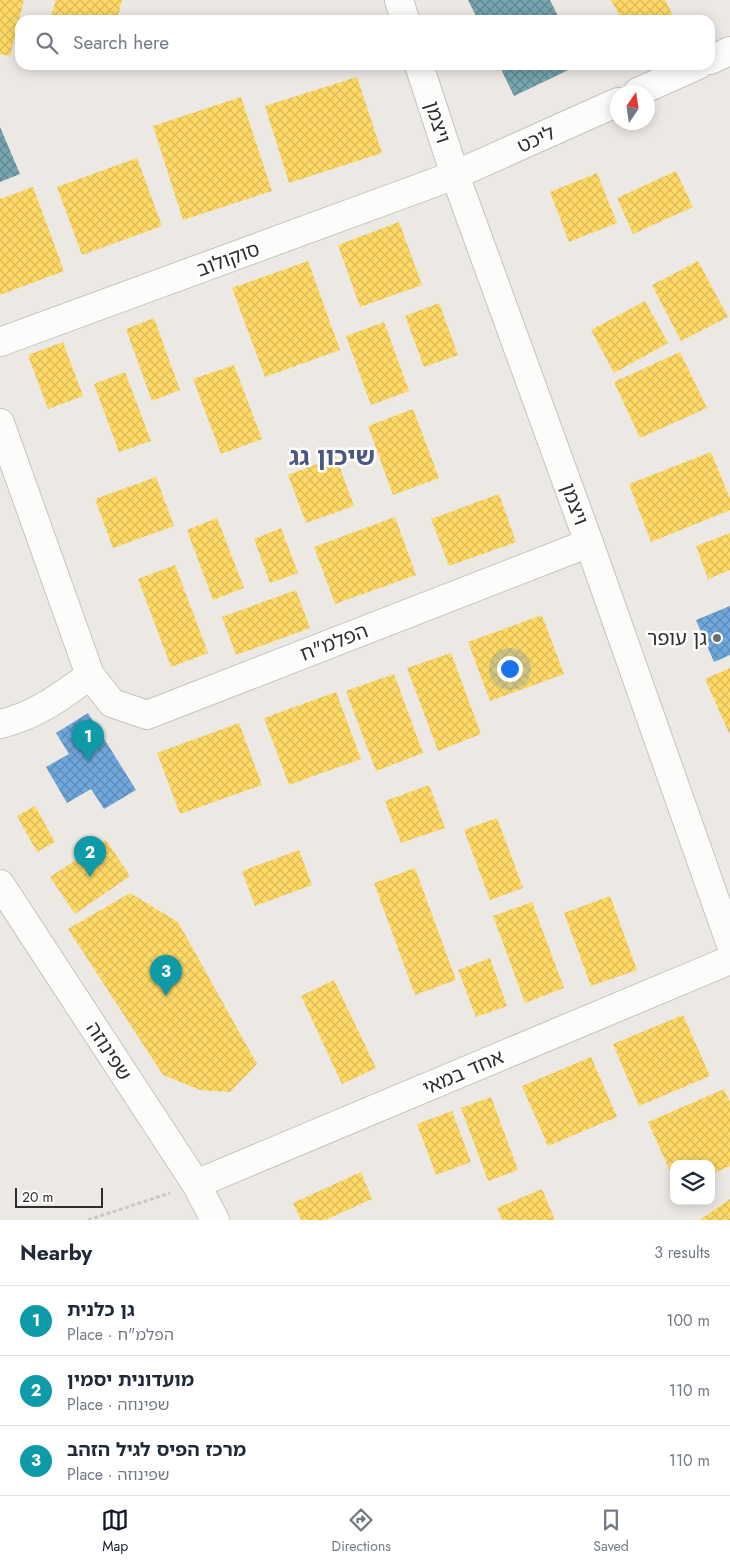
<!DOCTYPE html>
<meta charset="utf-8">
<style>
body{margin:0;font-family:Jost,"Noto Sans Hebrew",sans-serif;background:#f6f6f7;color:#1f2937}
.controls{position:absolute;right:15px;bottom:15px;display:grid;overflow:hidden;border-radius:10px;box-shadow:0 2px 12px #0003}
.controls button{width:45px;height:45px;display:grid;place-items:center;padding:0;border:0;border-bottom:1px solid #e0e1e3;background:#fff;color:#1f2937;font:25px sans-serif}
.compass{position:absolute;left:610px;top:85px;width:45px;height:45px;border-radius:50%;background:#fff;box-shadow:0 2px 12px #0003;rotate:13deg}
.scale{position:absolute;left:15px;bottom:12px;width:88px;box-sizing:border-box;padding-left:5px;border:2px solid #2e2e2e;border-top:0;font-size:14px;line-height:18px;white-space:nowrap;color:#2e2e2e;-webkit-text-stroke:4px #fff;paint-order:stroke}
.you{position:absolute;left:509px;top:668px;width:18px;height:18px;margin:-12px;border:4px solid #fff;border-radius:50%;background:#1a73e8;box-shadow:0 0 0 8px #1a73e833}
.badge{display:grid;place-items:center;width:32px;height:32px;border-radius:50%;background:#111827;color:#fff;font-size:16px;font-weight:700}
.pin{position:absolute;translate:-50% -41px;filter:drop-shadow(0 1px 2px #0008)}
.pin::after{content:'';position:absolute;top:26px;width:18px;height:15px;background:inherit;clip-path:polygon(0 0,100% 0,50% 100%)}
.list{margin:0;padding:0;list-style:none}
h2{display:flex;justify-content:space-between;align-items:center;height:65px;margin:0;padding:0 20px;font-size:21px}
h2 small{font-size:16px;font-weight:400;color:#747a83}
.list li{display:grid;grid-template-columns:32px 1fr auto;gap:15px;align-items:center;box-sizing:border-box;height:70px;padding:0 20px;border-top:1px solid #e0e1e3}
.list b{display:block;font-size:19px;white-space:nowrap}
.list p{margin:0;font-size:16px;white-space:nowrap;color:#747a83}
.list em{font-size:16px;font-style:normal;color:#747a83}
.icon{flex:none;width:28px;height:28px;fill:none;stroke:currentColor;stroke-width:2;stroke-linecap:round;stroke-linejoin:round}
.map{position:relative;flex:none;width:730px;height:1220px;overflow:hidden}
.search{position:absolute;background:#fff;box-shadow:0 2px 12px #0003;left:15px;right:15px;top:15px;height:55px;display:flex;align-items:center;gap:12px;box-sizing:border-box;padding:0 18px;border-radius:15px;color:#747a83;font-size:19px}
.sheet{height:275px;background:#fff}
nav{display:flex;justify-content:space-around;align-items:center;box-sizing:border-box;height:70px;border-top:1px solid #e0e1e3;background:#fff;font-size:14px;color:#747a83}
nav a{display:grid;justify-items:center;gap:2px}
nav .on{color:#111827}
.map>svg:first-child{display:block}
.homes{fill:url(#homes-cross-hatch)}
.schools{fill:url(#schools-cross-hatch)}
.public{fill:url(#public-cross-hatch)}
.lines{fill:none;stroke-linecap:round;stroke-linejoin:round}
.minor-casing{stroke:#c5c4c5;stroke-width:30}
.path{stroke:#c9c9c8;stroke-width:3;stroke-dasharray:4 2.5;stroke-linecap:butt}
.minor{stroke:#fcfcfb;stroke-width:28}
.poi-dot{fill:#706f6e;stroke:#fff;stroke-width:2}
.labels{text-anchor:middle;stroke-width:5;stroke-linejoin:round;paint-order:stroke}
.street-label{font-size:20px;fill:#2e2e2e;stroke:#fff}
.poi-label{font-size:20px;fill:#2e2e2e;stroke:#fff;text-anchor:end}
.district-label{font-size:25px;font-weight:bold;fill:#4d5680;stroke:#fff}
</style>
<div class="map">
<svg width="730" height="1220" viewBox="0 0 730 1220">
<defs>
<pattern id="homes-cross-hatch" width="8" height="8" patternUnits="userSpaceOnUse" patternTransform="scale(1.25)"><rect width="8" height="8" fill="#ffd966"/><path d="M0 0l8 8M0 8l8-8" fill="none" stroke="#dbbb59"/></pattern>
<pattern id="schools-cross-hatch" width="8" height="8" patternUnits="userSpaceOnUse" patternTransform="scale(1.25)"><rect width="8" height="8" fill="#6fa8dc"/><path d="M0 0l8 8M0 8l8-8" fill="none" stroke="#5c89b3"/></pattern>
<pattern id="public-cross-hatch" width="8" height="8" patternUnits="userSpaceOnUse" patternTransform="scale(1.25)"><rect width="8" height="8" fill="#76a5af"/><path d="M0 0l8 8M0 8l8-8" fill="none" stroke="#61878f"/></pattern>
</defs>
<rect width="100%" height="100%" fill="#ece8e4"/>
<path class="homes" d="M 0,0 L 24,0 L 10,56 L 0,54 Z
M 56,0 L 122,0 L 117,20 L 50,20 Z
M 611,0 L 665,0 L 675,19 L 622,20 Z
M 357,77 L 382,153 L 289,183 L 265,106 Z
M 241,97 L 272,191 L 183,220 L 153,126 Z
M 137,158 L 162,226 L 82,255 L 57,187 Z
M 676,171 L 693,207 L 633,234 L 617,198 Z
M 597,173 L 617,223 L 569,242 L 550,192 Z
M 33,187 L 64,271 L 0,295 L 0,199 Z
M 399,222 L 422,285 L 360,307 L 338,245 Z
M 308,261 L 340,350 L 265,377 L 232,288 Z
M 698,261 L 728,317 L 681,341 L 652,285 Z
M 645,301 L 668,343 L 614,373 L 591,330 Z
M 439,303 L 458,355 L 424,367 L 405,316 Z
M 154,318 L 180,390 L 152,401 L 126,329 Z
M 384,322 L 409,391 L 371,405 L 346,336 Z
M 63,342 L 83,396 L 48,409 L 28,355 Z
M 680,352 L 707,408 L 640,438 L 614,382 Z
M 234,365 L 262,439 L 221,454 L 193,379 Z
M 125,372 L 151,441 L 119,452 L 94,384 Z
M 413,409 L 439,478 L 393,495 L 368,426 Z
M 711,452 L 730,499 L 730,510 L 651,542 L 629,484 Z
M 336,457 L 354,506 L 306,523 L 288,475 Z
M 156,477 L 174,526 L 113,548 L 95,499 Z
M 499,494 L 516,542 L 449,566 L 431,519 Z
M 395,517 L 416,575 L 335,604 L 314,547 Z
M 217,518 L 244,588 L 213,600 L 187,530 Z
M 281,528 L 298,573 L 270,583 L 254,539 Z
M 730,533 L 730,570 L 708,579 L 696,546 Z
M 175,565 L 208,653 L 171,667 L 138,579 Z
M 296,590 L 310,628 L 236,655 L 222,617 Z
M 542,615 L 564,674 L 490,701 L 468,642 Z
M 451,653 L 481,734 L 438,751 L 407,668 Z
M 730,668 L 730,732 L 729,733 L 705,679 Z
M 394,674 L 423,753 L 376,771 L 346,691 Z
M 336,692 L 361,759 L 289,785 L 264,718 Z
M 239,723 L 262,785 L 180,814 L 157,753 Z
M 429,785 L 445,828 L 401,843 L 385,801 Z
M 35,806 L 55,842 L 37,852 L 17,816 Z
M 497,818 L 523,888 L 490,900 L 464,830 Z
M 106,840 L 130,876 L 75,914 L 50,877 Z
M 299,850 L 312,885 L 255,906 L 242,871 Z
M 415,868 L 456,980 L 415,995 L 374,883 Z
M 130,893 L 178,922 L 257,1064 L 230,1092 L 200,1090 L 163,1075 L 68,929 Z
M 610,896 L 637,970 L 591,986 L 564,913 Z
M 532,902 L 564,988 L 525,1003 L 493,916 Z
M 490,958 L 507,1006 L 476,1017 L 458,970 Z
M 334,980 L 376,1068 L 342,1084 L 301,996 Z
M 683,1015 L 710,1076 L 639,1106 L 613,1044 Z
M 591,1057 L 617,1117 L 548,1146 L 522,1086 Z
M 724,1089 L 730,1103 L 730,1166 L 711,1174 L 711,1164 L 674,1164 L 674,1180 L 648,1122 Z
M 491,1097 L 518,1170 L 488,1181 L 461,1108 Z
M 452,1111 L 471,1162 L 436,1175 L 417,1124 Z
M 361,1172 L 372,1199 L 325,1220 L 301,1220 L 293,1203 Z
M 542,1189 L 555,1220 L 502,1220 L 497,1208 Z
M 730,1199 L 730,1220 L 701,1220 L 701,1219 Z"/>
<path class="schools" d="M 730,606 L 730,655 L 714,662 L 696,620 Z
M 88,713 L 136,790 L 104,809 L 91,789 L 67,803 L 46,767 L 69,754 L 56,733 Z"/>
<path class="public" d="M 468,0 L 550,0 L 560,20 L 478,20 Z
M 499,65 L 579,65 L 514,96 Z
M 0,127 L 20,174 L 0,182 Z"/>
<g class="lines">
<g class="minor-casing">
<path id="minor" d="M 399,0 L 405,20
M 710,60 L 730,51
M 419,65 L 455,175 L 589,543 L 730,942
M 638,92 L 698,65
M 0,342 L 455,175 L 618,102
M 0,423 L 90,675 L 112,703 L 147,715 L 589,543
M 0,724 C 35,716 62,696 90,675
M 0,884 L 196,1184 L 215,1220
M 196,1184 L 730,960"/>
</g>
<path class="path" d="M 88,1220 L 170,1193"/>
<use href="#minor" class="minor"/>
</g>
<circle class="poi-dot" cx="717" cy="638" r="5"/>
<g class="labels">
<g class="street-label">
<text transform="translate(438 122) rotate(72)" y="7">ויצמן</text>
<text transform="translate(536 139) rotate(-24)" y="7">ליכט</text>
<text transform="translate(228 259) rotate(-20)" y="7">סוקולוב</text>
<text transform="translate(575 504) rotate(70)" y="7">ויצמן</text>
<text transform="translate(334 642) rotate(-21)" y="7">הפלמ"ח</text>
<text transform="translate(109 1051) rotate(57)" y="7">שפינוזה</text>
<text transform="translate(463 1072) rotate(-23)" y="7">אחד במאי</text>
</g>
<g class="poi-label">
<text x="707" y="645">גן עופר</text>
</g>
<g class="district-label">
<text x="332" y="465">שיכון גג</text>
</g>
</g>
</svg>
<div class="controls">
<button><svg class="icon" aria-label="layers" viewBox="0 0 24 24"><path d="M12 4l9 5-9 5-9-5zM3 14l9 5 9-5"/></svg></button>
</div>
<svg class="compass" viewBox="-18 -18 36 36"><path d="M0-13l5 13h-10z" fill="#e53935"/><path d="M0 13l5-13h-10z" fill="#747a83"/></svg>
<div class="scale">20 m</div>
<div class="you"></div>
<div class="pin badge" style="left:88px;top:761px;background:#0f9aa8">1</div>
<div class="pin badge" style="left:90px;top:877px;background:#0f9aa8">2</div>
<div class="pin badge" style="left:166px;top:996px;background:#0f9aa8">3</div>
<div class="search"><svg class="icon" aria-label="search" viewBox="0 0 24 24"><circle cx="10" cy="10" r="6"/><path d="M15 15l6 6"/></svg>Search here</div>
</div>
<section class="sheet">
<h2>Nearby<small>3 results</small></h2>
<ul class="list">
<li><span class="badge" style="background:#0f9aa8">1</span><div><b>גן כלנית</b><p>Place · הפלמ&quot;ח</p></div><em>100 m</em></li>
<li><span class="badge" style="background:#0f9aa8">2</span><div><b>מועדונית יסמין</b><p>Place · שפינוזה</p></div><em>110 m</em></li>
<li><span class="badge" style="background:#0f9aa8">3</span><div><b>מרכז הפיס לגיל הזהב</b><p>Place · שפינוזה</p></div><em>110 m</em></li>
</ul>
</section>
<nav>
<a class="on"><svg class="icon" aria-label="map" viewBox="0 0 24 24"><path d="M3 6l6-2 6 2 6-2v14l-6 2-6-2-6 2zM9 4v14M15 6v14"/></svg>Map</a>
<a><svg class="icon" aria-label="directions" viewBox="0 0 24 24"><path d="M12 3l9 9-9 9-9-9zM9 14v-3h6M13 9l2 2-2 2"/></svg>Directions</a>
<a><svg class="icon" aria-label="saved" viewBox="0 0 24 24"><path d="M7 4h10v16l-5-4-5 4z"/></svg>Saved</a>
</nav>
